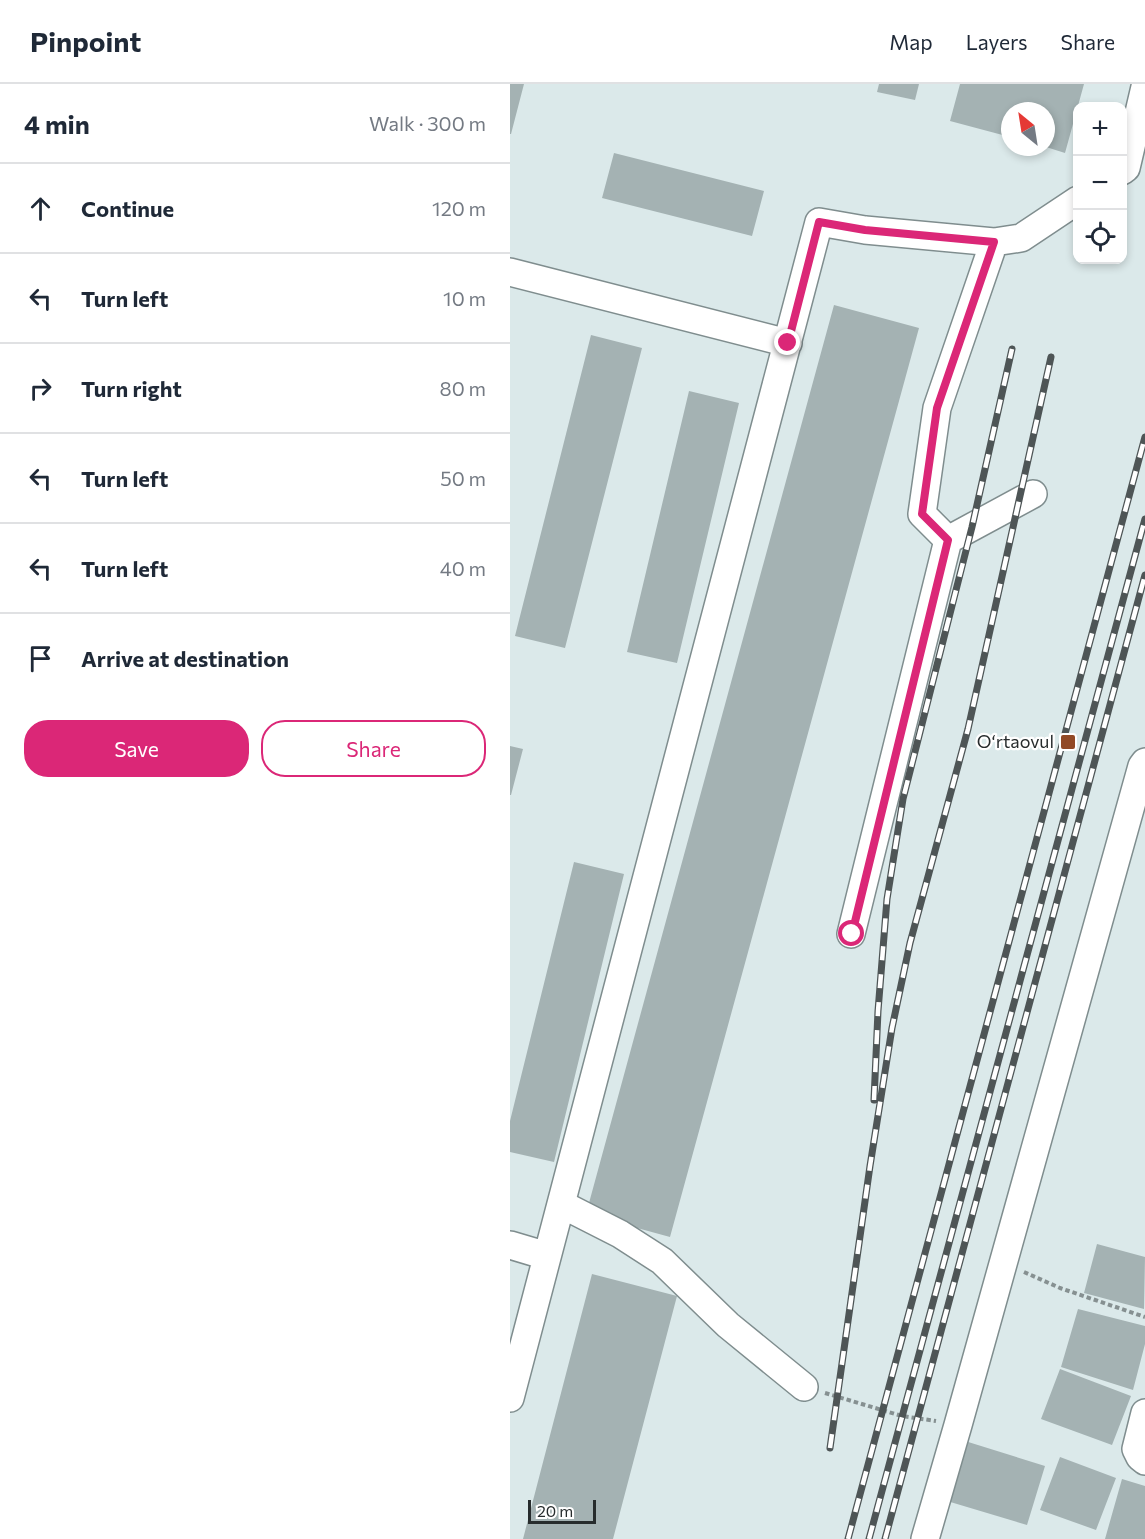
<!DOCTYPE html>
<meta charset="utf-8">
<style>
body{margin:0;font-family:Commissioner,sans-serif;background:#f2f2f3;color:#1f2937}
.controls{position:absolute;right:18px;top:18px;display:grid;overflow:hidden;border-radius:12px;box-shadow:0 3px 9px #0003}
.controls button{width:54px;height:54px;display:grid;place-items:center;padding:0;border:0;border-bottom:2px solid #e0e1e3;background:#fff;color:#1f2937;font:30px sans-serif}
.compass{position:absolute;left:491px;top:18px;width:54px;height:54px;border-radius:50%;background:#fff;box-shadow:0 3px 9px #0003;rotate:330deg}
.scale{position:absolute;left:18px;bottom:15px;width:68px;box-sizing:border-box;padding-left:6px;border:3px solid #272c2d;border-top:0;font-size:16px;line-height:21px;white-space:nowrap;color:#272c2d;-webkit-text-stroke:4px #fff;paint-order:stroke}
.stop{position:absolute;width:18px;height:18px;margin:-14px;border:4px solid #db2777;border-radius:50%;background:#fff}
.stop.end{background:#db2777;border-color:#fff;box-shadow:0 2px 6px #0008}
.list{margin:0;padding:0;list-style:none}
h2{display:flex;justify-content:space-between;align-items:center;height:78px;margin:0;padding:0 24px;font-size:26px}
h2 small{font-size:20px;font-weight:400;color:#747a83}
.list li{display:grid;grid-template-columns:39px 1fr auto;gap:18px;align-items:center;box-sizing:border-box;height:90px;padding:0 24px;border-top:2px solid #e0e1e3}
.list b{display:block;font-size:22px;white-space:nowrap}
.list em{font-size:20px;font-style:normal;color:#747a83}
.actions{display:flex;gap:12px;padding:18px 24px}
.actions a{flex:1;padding:14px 0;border:2px solid #db2777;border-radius:24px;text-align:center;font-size:21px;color:#db2777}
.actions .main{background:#db2777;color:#fff}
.icon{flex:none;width:33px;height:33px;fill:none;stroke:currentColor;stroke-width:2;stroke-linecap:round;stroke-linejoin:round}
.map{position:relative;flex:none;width:635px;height:1455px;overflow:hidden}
header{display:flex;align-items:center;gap:36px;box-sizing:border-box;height:84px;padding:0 30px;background:#fff;border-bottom:2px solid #e0e1e3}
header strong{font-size:28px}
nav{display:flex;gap:33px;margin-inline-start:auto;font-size:21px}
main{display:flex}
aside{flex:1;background:#fff}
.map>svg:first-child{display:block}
.building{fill:#a4b2b3}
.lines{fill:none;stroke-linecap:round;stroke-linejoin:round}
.minor-casing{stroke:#7f8d8e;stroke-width:30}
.path{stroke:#869091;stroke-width:4;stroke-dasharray:4.5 3;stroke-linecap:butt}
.minor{stroke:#fff;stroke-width:27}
.rail-casing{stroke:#4e5556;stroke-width:7}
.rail{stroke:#fff;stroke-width:4.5;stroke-dasharray:14;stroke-linecap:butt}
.route{stroke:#db2777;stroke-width:8}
.poi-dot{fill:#914925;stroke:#fff;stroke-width:2}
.labels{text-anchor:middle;stroke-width:4.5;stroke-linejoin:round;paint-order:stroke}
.poi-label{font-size:18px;fill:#272c2d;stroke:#fff;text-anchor:end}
</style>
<header>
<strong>Pinpoint</strong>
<nav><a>Map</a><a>Layers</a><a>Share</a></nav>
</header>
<main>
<aside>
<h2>4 min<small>Walk · 300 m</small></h2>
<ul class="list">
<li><svg class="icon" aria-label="ahead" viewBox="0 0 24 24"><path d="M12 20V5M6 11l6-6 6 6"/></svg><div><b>Continue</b></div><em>120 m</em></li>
<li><svg class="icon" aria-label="left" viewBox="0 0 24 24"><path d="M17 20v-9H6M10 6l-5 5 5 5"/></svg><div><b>Turn left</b></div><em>10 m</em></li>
<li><svg class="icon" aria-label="right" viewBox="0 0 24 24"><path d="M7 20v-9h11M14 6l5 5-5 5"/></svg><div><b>Turn right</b></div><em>80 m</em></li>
<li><svg class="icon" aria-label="left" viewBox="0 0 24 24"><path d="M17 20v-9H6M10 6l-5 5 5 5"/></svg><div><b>Turn left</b></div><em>50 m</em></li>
<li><svg class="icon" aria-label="left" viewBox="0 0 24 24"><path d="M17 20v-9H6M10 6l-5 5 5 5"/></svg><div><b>Turn left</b></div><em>40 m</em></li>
<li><svg class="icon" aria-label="arrive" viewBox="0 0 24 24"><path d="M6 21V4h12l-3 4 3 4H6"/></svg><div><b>Arrive at destination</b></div></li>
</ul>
<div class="actions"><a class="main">Save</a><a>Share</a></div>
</aside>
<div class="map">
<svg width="635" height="1455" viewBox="0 0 635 1455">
<rect width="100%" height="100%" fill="#dbe9ea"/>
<path class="building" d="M 0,0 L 14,0 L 1,50 L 0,50 Z
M 369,0 L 409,0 L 405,16 L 367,8 Z
M 450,0 L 574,0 L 555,69 L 536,63 L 536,27 L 500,27 L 500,53 L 440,37 Z
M 104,69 L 254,107 L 242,152 L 92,114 Z
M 324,221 L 409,244 L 160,1153 L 76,1130 Z
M 81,251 L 132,264 L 55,564 L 5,552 Z
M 179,307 L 229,319 L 167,579 L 117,568 Z
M 0,662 L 13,665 L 1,711 L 0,711 Z
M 64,778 L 114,790 L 44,1078 L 0,1068 L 0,1037 Z
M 587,1160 L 635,1173 L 634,1225 L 574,1209 Z
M 82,1190 L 167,1212 L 103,1455 L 13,1455 Z
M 568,1225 L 635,1242 L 635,1260 L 623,1306 L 551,1283 Z
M 550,1285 L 621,1312 L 602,1361 L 531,1335 Z
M 455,1357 L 535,1382 L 517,1441 L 437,1417 Z
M 550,1373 L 606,1394 L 586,1446 L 530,1426 Z
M 612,1395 L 635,1402 L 635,1455 L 595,1455 Z"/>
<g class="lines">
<g class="minor-casing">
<path id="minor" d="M 612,87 L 616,84 L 635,3
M 484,158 L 427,324 L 412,430 L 438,456 L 523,410
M 0,188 L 278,259
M 341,850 L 438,456
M 51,1120 L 110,1150 L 152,1177 L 218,1241 L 294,1303
M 0,1161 L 37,1172
M 0,1314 L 309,138 L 355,146 L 484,158 L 511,154 L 568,116
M 635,1329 L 626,1365 L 630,1373 L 635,1377
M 415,1455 L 448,1341 L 632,682 L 635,678"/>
</g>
<path class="path" d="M 514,1188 L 550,1204 L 635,1233
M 315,1309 L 392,1332 L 426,1337"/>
<use href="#minor" class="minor"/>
<g class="rail-casing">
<path id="rail" d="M 364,1016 L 368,927 L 377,815 L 393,715 L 462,443 L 502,265
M 320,1364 L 360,1082 L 382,944 L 400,859 L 458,645 L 541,273
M 338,1455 L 635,353
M 359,1455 L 635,435
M 375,1455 L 635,491"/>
</g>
<use href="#rail" class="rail"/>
</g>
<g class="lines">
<path class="route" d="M 278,259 L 309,138 L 355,146 L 484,158 L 427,324 L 412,430 L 438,456 L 342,850"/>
</g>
<rect class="poi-dot" x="550" y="650" width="16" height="16" rx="3"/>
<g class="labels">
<g class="poi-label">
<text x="544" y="664">Oʻrtaovul</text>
</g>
</g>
</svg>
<div class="controls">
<button>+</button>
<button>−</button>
<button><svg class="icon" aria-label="locate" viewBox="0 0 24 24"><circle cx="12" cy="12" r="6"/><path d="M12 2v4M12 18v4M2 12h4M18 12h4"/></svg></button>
</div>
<svg class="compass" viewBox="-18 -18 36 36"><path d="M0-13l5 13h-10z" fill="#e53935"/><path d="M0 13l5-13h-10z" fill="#747a83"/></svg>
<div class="scale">20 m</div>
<div class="stop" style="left:342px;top:850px"></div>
<div class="stop end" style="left:278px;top:259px"></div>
</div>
</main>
